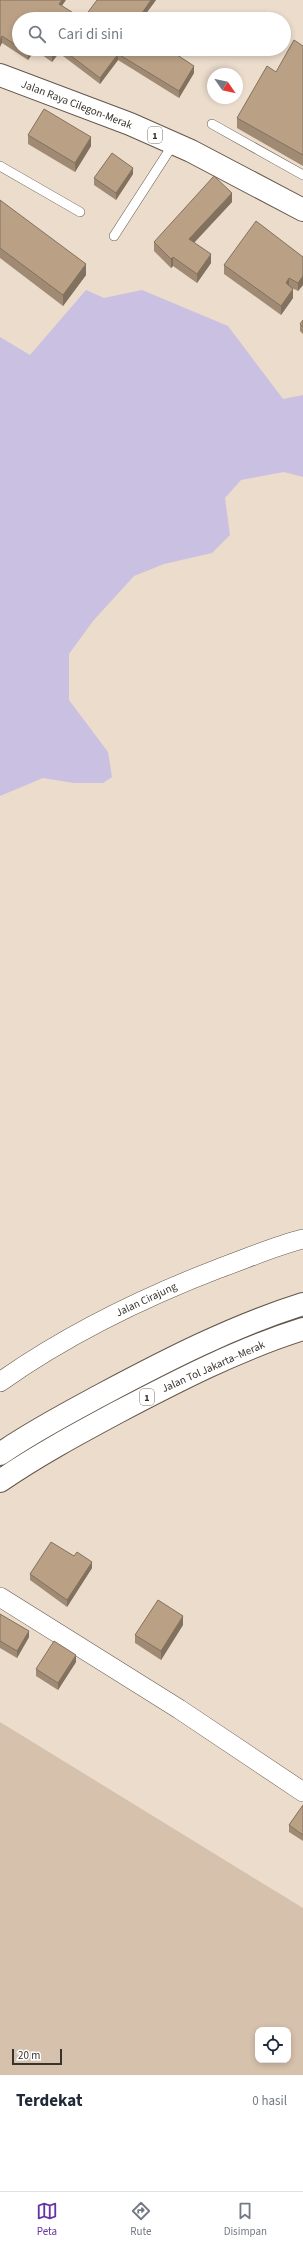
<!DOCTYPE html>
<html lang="id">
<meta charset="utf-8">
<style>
body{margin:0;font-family:"Source Sans 3",sans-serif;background:#f2f2f3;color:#1f2937}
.controls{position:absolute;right:12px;bottom:12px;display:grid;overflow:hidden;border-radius:8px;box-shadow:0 2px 6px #0003}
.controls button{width:36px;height:36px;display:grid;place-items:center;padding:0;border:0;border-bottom:1px solid #e0e1e3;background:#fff;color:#1f2937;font:20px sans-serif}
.compass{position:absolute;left:207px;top:68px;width:36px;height:36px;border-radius:50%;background:#fff;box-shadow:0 2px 6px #0003;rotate:124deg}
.scale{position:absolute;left:12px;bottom:10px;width:50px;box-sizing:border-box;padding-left:4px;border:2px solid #38322c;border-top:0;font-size:11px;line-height:14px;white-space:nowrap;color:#38322c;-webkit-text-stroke:3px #fff;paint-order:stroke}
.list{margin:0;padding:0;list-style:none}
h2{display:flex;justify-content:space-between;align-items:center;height:52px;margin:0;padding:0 16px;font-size:17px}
h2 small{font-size:13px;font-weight:400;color:#747a83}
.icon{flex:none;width:22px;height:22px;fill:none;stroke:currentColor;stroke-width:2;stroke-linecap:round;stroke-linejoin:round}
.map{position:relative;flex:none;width:303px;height:2075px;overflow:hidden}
.search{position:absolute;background:#fff;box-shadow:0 2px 6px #0003;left:12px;right:12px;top:12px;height:44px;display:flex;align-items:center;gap:10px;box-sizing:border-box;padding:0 14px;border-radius:22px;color:#747a83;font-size:15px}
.sheet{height:116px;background:#fff}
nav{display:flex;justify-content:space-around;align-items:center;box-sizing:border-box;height:56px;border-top:1px solid #e0e1e3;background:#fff;font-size:11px;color:#747a83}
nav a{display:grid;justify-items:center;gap:2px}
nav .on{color:#6731a8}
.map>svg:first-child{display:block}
.green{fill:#d6c1ac;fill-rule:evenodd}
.water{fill:#cac0e1}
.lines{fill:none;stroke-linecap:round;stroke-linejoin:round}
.service-casing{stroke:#64574a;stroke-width:10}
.minor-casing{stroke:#64574a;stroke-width:20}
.trunk-casing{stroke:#64574a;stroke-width:24}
.motorway-casing{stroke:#64574a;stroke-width:24}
.service{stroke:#fff;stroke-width:9}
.minor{stroke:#fff;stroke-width:19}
.trunk{stroke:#fff;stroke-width:22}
.motorway{stroke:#fff;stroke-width:22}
.wall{fill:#a08a73}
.shaded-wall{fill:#82715e}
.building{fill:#baa186;stroke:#82715e}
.labels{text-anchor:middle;stroke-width:3;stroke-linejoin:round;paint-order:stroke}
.shield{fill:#fff;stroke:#74706b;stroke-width:1}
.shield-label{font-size:10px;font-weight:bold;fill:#38322c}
.street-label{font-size:11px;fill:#38322c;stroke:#fff}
</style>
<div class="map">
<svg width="303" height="2075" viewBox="0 0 303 2075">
<rect width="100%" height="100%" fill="#ebdccc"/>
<path class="green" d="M 0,1722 L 303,1908 L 303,2075 L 0,2075 ZM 258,2030 L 288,2030 L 288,2060 L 258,2060 Z"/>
<path class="water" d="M 86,290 L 104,298 L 142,290 L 228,326 L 283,399 L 303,395 L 303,477 L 284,472 L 241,480 L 225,498 L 230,535 L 212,553 L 164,564 L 134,576 L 93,621 L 69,654 L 69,700 L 108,752 L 112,777 L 103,783 L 74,783 L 43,778 L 0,796 L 0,337 L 30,355 Z"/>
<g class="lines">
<g class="service-casing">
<path id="service" d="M 212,124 L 303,175
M 0,166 L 80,212
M 114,236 L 174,143"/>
</g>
<g class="minor-casing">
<path id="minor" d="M 0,1382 C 68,1334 142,1298 220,1268 C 248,1258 275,1246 303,1239
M 0,1597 L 179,1709 L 303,1792"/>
</g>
<g class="trunk-casing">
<path id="trunk" d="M 0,75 L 130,124 L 191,151 L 303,210"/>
</g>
<g class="motorway-casing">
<path id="motorway" d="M 0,1454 C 33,1431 68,1413 103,1394 C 167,1360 233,1326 303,1304
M 0,1481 C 38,1455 77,1434 118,1412 C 177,1381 239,1349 303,1329"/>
</g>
<use href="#service" class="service"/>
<use href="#minor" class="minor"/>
<use href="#trunk" class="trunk"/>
<use href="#motorway" class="motorway"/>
</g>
<path class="wall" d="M 0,0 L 62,6 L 83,19 L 156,0 L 142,19 L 19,19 L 19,49 L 168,49 L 194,73 L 179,98 L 118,60 L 100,84 L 59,53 L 52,62 L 35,50 L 28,60 L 2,43 Z
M 303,46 L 303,166 L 237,128 L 237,118 L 276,72 Z
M 28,135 L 91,146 L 75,172 L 28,144 Z
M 133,174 L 116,200 L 94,185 L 94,178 Z
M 0,200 L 86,275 L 63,306 L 0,258 Z
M 232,202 L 194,243 L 211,263 L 197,283 L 173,266 L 171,268 L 154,251 L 154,242 Z
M 303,257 L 303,285 L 298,291 L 292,288 L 293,298 L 281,315 L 224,274 L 224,265 Z
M 303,320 L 303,334 L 300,331 L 300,324 Z
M 92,1568 L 67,1607 L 30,1580 L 30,1574 Z
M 0,1614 L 29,1637 L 17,1658 L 0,1648 Z
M 183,1625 L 161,1660 L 135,1643 L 135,1635 Z
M 76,1662 L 58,1690 L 36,1676 L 36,1669 Z
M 303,1805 L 303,1841 L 289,1832 L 289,1825 Z"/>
<path class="shaded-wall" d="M 62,0 L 66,0 L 59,10 L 59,4 Z
M 151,0 L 156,0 L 142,19 L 138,19 Z
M 2,36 L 2,43 L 0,47 L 0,40 Z
M 31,49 L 35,49 L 35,50 L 28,60 L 28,53 Z
M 57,49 L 59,49 L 59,53 L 52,62 L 52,56 Z
M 118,54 L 118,60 L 100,84 L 100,78 Z
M 194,66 L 194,73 L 179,98 L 179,91 Z
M 91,137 L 91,146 L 75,172 L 75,163 Z
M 133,168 L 133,174 L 116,200 L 116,193 Z
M 232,193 L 232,202 L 189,248 L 189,239 Z
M 211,254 L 211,263 L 197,283 L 197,274 Z
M 173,257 L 173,266 L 171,268 L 171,259 Z
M 86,264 L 86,275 L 63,306 L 63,295 Z
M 303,276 L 303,285 L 298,291 L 298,283 Z
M 289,278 L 289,287 L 286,283 Z
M 293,289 L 293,298 L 281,315 L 281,306 Z
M 92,1562 L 92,1568 L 67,1607 L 67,1600 Z
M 183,1616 L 183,1625 L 161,1660 L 161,1651 Z
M 29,1631 L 29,1637 L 17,1658 L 17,1651 Z
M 76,1655 L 76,1662 L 58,1690 L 58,1683 Z"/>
<path class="building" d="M 0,0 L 62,0 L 59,4 L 83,19 L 97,0 L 151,0 L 138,19 L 19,19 L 19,47 L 2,36 L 0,40 Z
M 294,40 L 303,46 L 303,155 L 237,118 L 267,66 L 276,72 Z
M 22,49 L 31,49 L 28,53 Z
M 42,49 L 57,49 L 52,56 Z
M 62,49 L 168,49 L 194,66 L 179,91 L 118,54 L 100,78 Z
M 44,109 L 91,137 L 75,163 L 28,135 Z
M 112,153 L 133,168 L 116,193 L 94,178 Z
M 214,176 L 232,193 L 189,239 L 211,254 L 197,274 L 173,257 L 171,259 L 154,242 Z
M 0,200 L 86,264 L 63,295 L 0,248 Z
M 256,221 L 303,257 L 303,276 L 298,283 L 289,278 L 286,283 L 293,289 L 281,306 L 224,265 Z
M 303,320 L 303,327 L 300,324 Z
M 51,1542 L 74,1556 L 77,1552 L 92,1562 L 67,1600 L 30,1574 Z
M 158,1600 L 183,1616 L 161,1651 L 135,1635 Z
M 0,1614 L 29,1631 L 17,1651 L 0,1641 Z
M 54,1641 L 76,1655 L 58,1683 L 36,1669 Z
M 303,1805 L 303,1835 L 289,1825 Z"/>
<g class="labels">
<g class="shield">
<rect x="148" y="127" width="14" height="16" rx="3"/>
<rect x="140" y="1389" width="14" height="16" rx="3"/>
</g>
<g class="shield-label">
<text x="155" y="139">1</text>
<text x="147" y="1401">1</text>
</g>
<g class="street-label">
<text transform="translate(77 104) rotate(21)" y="4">Jalan Raya Cilegon-Merak</text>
<text transform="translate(146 1299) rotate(-25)" y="4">Jalan Cirajung</text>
<text transform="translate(213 1366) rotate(-24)" y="4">Jalan Tol Jakarta–Merak</text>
</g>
</g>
</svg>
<div class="controls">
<button><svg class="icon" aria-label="locate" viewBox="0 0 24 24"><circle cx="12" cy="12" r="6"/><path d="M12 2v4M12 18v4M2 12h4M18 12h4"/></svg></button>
</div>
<svg class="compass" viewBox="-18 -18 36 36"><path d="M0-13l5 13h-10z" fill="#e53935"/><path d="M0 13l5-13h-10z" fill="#747a83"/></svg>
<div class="scale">20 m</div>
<div class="search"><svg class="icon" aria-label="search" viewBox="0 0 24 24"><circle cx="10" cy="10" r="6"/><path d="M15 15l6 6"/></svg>Cari di sini</div>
</div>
<section class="sheet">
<h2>Terdekat<small>0 hasil</small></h2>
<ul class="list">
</ul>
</section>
<nav>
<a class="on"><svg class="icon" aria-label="map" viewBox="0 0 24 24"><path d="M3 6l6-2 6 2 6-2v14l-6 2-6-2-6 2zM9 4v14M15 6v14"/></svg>Peta</a>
<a><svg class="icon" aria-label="directions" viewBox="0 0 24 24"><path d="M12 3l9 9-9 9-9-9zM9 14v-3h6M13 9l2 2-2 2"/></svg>Rute</a>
<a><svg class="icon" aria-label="saved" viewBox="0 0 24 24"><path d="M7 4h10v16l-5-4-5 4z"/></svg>Disimpan</a>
</nav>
